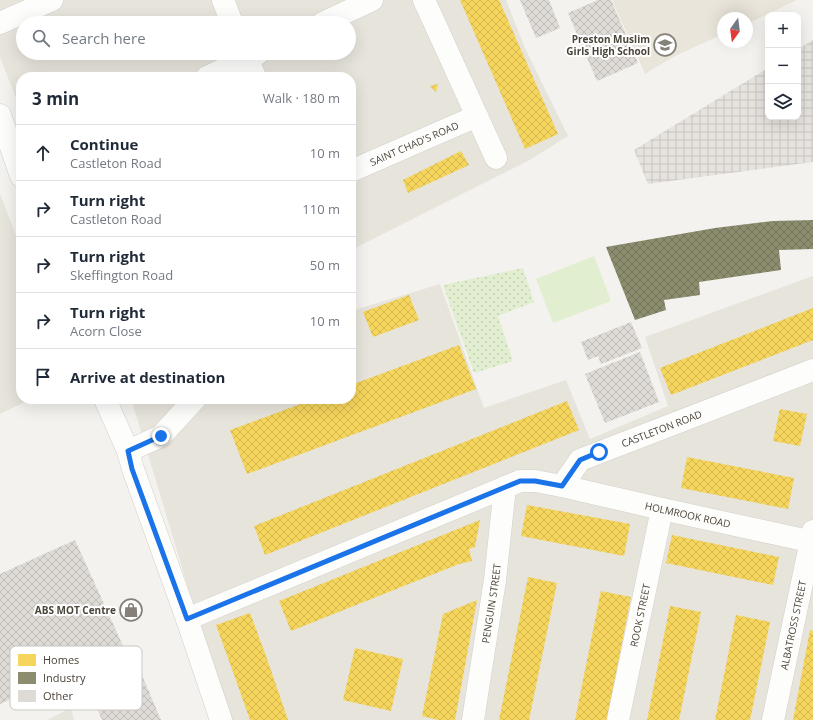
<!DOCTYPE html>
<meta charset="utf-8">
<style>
body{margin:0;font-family:"Open Sans",sans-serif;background:#f2f2f3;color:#1f2937}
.controls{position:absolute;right:12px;top:12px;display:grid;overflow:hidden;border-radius:8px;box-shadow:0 4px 16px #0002}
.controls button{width:36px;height:36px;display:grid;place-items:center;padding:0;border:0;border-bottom:1px solid #e0e1e3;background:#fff;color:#1f2937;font:20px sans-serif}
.compass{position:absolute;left:717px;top:12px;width:36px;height:36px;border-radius:50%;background:#fff;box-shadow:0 4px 16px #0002;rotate:194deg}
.stop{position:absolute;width:12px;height:12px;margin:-9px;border:3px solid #1a73e8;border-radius:50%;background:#fff}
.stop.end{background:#1a73e8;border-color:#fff;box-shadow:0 1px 4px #0008}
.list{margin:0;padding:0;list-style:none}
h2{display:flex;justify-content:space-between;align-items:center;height:52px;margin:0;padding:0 16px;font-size:17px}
h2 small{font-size:13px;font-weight:400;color:#747a83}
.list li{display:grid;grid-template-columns:26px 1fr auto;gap:12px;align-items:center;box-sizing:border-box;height:56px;padding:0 16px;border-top:1px solid #e0e1e3}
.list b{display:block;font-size:15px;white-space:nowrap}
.list p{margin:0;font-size:13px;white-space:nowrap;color:#747a83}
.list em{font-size:13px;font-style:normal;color:#747a83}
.icon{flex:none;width:22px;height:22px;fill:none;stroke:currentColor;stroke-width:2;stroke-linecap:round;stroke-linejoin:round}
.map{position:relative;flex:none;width:813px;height:720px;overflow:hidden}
.search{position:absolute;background:#fff;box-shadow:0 4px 16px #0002;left:16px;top:16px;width:340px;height:44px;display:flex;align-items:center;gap:10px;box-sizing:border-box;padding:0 14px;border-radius:22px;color:#747a83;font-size:15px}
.panel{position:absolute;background:#fff;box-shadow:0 4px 16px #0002;left:16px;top:72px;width:340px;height:332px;border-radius:16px}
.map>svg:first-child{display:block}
.residential{fill:#e7e4dc;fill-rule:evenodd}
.industrial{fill:url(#industrial-grid)}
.education{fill:#eae5da}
.park{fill:url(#park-dots)}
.pitch{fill:#e1eecf}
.homes{fill:url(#homes-cross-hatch)}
.industry{fill:url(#industry-cross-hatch)}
.building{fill:url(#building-cross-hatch)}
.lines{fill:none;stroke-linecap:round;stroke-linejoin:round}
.minor-casing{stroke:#d2d0cb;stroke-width:23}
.minor{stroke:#fdfdfc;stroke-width:22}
.route{stroke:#1a73e8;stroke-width:5}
.labels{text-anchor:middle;stroke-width:4;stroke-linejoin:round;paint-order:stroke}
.poi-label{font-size:10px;font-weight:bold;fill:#4b4439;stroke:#fff;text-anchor:end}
.street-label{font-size:10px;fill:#4b4439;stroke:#fff}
.key{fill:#fff;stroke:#c9c7c4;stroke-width:1}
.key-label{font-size:11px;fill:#4b4439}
</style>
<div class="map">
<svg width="813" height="720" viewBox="0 0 813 720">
<defs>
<pattern id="industrial-grid" width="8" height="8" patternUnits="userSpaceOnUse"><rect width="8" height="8" fill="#e6e2de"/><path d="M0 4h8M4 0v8" fill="none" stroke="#c7c3bf"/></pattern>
<pattern id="park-dots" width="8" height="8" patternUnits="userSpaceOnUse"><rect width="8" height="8" fill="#e1eecf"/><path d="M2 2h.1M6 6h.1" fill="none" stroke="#c3cdb2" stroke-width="1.8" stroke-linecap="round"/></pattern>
<pattern id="homes-cross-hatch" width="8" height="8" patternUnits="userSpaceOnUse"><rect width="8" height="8" fill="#f6d55c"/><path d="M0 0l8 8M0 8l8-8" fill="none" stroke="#d4b851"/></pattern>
<pattern id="industry-cross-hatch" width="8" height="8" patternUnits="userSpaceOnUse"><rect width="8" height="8" fill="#8c8c6e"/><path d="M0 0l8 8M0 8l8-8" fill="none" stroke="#74745b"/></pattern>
<pattern id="building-cross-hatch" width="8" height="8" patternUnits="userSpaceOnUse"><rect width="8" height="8" fill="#dedbd6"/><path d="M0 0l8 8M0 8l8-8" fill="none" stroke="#c0bdb8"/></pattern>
</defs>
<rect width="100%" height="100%" fill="#f4f2ee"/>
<path class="residential" d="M 0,0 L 506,0 L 525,48 L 568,136 L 528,161 L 351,250 L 351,77 L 21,77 L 21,111 L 0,57 ZM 23,23 L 349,23 L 349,53 L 23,53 Z
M 0,194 L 21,248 L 21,399 L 31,399 L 0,414 Z
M 813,276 L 813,720 L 228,720 L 133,405 L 146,399 L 351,399 L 351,311 L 440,284 L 484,408 L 566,380 L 590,439 L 668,406 L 645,337 Z
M 71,708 L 74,720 L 47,720 Z"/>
<path class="industrial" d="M 813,40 L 813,162 L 648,184 L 634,150 L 768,68 L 768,117 L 798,117 L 798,49 Z"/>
<path class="education" d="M 612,0 L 797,0 L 747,24 L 747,18 L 723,18 L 723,34 L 673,57 L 645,74 Z"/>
<path class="park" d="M 523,268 L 534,302 L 498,316 L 513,361 L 474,373 L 443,285 Z"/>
<path class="pitch" d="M 594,256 L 611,301 L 553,323 L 536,279 Z"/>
<path class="homes" d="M 460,0 L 499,0 L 558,134 L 525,149 Z
M 438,84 L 436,92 L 430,86 Z
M 461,151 L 469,165 L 408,193 L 403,180 Z
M 409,295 L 419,320 L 373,337 L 363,312 Z
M 813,308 L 813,340 L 671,395 L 660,368 Z
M 459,345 L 476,389 L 247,474 L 230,430 L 314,399 L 351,399 L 351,385 Z
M 567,401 L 579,430 L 265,555 L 254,526 Z
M 780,409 L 807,414 L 800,446 L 773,441 Z
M 687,457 L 794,478 L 788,509 L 681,488 Z
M 527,505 L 630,524 L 624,556 L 521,536 Z
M 480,520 L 475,547 L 469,549 L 472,561 L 459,564 L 291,631 L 279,601 Z
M 672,535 L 779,557 L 773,585 L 666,563 Z
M 528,577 L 557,583 L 529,720 L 499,720 Z
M 601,591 L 631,597 L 607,720 L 575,720 Z
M 477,600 L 455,720 L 438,720 L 422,716 L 443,614 Z
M 670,606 L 701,612 L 679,720 L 647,720 Z
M 250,613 L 265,653 L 288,720 L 250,720 L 238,686 L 216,625 Z
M 736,615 L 770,622 L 750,720 L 715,720 Z
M 810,630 L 813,631 L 813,720 L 793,720 Z
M 355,648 L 403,659 L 391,711 L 343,700 Z"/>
<path class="industry" d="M 813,220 L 813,249 L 779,250 L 781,270 L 699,282 L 700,295 L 664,300 L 666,310 L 635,320 L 606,247 L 715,228 L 773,221 Z"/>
<path class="building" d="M 520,0 L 549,0 L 560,28 L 536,38 Z
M 598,0 L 611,0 L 638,63 L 597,81 L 568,13 Z
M 631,322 L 642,348 L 601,364 L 598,356 L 588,360 L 581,342 Z
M 640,352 L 659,402 L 605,423 L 585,374 Z
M 75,540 L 124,648 L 0,704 L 0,574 Z
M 141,673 L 161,720 L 102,720 L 91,694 Z"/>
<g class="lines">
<g class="minor-casing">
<g id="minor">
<path d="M 223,0 L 232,23"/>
<path d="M 424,0 L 496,158"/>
<path d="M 0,23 L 52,0"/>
<path d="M 323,23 L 372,0"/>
<path d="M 245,53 L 255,77"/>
<path d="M 207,77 L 259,53"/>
<path d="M 0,115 L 21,176"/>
<path id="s1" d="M 351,171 L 477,116"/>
<path d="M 105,399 L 128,451 L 133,469 L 187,619 L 221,720"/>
<path d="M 128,451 L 161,436 L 195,399"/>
<path id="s2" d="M 562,486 L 662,509 L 813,542"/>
<path id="s3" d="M 187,619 L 520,481 L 535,481 L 562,486 L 580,460 L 813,370"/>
<path id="s4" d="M 473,720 L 495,580 L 505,487"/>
<path id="s5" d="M 618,720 L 662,509"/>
<path id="s6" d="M 773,720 L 813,531"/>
</g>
</g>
<use href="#minor" class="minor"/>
</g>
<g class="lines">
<path class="route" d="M 161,436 L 128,451 L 132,469 L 187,619 L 520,481 L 535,481 L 562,486 L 580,460 L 599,452"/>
</g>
<defs>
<g id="school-ring" transform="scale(1.15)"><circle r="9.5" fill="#fff" stroke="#868178" stroke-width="1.5"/><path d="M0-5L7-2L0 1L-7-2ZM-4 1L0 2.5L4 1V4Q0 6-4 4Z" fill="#868178"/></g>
<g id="shop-ring" transform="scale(1.15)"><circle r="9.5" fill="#fff" stroke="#868178" stroke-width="1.5"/><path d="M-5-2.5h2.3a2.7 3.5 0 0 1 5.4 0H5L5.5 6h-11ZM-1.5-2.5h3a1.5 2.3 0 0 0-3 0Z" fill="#868178"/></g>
</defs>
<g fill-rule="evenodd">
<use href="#school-ring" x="665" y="45"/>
<use href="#shop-ring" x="131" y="610"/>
</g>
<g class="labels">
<g class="poi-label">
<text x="650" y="43">Preston Muslim<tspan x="650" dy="12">Girls High School</tspan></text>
<text x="116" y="614">ABS MOT Centre</text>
</g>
<g class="street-label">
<text dy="4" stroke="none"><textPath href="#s1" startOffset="69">SAINT CHAD'S ROAD</textPath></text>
<text dy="4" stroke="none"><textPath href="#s3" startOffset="522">CASTLETON ROAD</textPath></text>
<text dy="4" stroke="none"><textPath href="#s2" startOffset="129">HOLMROOK ROAD</textPath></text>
<text dy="4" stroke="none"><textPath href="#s4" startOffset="118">PENGUIN STREET</textPath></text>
<text dy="4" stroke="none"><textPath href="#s5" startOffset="107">ROOK STREET</textPath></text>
<text dy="4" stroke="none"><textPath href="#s6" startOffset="97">ALBATROSS STREET</textPath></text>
</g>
</g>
<rect x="10" y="646" width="132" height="64" rx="6" class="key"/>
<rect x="18" y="654" width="18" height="12" fill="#f6d55c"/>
<rect x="18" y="672" width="18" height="12" fill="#8c8c6e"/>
<rect x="18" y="690" width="18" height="12" fill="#dedbd6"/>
<g class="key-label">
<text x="43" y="664">Homes</text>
<text x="43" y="682">Industry</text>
<text x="43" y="700">Other</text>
</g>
</svg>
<div class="controls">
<button>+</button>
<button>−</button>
<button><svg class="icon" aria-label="layers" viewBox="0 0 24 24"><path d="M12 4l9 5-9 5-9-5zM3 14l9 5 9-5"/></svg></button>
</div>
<svg class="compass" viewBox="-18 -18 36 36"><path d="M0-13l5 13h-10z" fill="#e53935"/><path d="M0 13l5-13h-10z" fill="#747a83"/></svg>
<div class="stop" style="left:599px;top:452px"></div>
<div class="stop end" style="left:161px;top:436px"></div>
<div class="search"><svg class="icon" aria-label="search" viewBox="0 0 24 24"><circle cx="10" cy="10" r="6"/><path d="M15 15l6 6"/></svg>Search here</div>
<section class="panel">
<h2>3 min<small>Walk · 180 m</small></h2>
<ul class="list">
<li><svg class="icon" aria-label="ahead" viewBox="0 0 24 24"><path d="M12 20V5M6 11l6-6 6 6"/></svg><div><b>Continue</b><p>Castleton Road</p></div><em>10 m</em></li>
<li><svg class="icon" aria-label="right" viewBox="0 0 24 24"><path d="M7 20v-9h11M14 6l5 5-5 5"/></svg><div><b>Turn right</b><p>Castleton Road</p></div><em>110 m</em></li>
<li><svg class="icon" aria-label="right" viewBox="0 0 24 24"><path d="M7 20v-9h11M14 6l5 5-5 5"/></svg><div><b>Turn right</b><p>Skeffington Road</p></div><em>50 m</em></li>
<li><svg class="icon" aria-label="right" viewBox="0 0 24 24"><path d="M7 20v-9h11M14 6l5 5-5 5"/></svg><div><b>Turn right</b><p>Acorn Close</p></div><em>10 m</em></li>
<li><svg class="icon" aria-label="arrive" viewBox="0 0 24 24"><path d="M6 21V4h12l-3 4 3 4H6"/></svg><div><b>Arrive at destination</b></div></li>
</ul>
</section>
</div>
